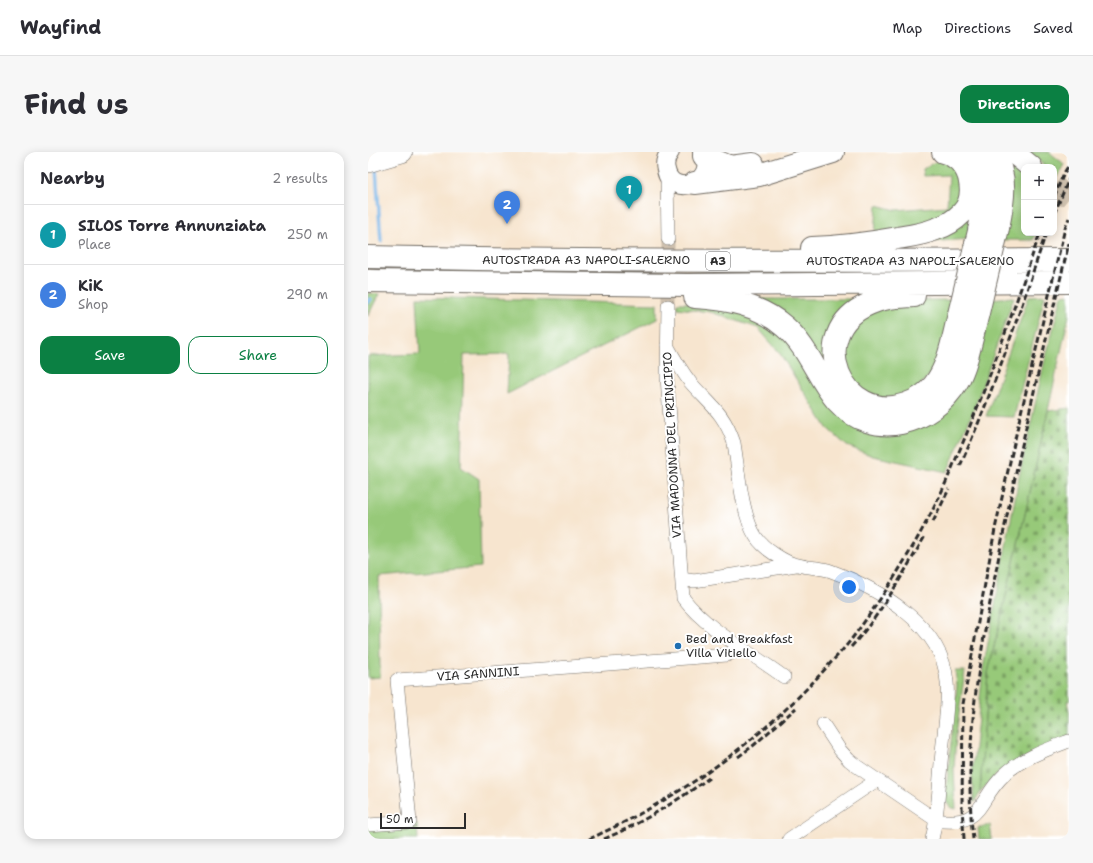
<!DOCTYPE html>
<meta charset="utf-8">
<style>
body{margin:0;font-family:"Shantell Sans",sans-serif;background:#f7f7f7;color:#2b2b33}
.controls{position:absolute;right:12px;top:12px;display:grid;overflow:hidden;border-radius:8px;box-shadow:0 2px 10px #0003}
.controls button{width:36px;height:36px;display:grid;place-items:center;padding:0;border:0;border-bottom:1px solid #e1e1e2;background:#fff;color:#2b2b33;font:20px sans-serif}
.scale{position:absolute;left:12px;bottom:10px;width:86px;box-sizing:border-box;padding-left:4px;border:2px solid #2b2b2b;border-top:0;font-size:11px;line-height:14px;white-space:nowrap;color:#2b2b2b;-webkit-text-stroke:3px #fff;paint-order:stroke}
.you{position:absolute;left:481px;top:435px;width:14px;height:14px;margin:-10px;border:3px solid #fff;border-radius:50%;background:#1a73e8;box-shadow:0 0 0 6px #1a73e833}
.badge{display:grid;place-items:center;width:26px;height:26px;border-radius:50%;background:#0b8043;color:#fff;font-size:13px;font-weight:700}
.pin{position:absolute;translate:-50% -33px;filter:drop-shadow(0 1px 2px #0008)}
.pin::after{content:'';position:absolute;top:21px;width:14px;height:12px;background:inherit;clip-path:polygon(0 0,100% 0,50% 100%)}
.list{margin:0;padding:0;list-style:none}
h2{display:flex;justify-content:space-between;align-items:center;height:52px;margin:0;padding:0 16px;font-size:17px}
h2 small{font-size:13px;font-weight:400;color:#7c7c81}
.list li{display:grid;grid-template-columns:26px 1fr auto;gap:12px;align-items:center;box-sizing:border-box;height:60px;padding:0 16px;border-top:1px solid #e1e1e2}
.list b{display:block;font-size:15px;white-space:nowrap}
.list p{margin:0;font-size:13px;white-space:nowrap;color:#7c7c81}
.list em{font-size:13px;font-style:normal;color:#7c7c81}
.actions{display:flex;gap:8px;padding:12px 16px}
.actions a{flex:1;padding:9px 0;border:1px solid #0b8043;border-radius:12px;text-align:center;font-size:14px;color:#0b8043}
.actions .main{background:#0b8043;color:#fff}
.map{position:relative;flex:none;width:701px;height:687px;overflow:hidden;border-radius:12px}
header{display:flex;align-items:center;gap:24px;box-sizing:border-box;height:56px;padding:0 20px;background:#fff;border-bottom:1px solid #e1e1e2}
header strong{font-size:19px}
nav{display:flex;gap:22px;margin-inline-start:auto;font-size:14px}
.intro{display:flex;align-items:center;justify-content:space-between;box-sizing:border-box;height:96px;padding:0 24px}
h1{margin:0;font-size:28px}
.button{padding:10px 18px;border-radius:12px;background:#0b8043;color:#fff;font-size:14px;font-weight:700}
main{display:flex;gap:24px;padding:0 24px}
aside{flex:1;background:#fff;border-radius:12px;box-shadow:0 2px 10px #0003}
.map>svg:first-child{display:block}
.green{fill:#97c979;stroke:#617a52}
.cemetery{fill:url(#cemetery-stones);stroke:#617a52}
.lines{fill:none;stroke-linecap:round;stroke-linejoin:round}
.stream{stroke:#74b4e8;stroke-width:3.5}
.minor-tunnel{stroke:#cec0ae;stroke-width:13;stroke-dasharray:13 6;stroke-linecap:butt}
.motorway-tunnel{stroke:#cec0ae;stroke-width:22;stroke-dasharray:22 11;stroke-linecap:butt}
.minor-casing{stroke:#726c64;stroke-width:14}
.secondary-casing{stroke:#726c64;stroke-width:20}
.primary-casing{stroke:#726c64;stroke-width:22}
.motorway-casing{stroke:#726c64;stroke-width:24}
.minor{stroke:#fff;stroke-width:13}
.secondary{stroke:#fff;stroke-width:18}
.primary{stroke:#fff;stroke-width:21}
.motorway{stroke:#fff;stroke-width:22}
.rail{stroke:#2b2b2b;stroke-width:3;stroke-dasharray:6 3;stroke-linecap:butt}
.motorway-bridge-casing{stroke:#726c64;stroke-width:24;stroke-linecap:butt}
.motorway-bridge{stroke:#fff;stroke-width:22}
.poi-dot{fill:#1f6fb2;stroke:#fff;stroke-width:1.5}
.labels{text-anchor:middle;stroke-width:4;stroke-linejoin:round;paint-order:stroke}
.shield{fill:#fff;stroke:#6b6b6b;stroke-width:1}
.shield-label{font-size:11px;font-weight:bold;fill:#2b2b2b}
.street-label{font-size:12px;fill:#2b2b2b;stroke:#fff}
.poi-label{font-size:12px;fill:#2b2b2b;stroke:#fff;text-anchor:start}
</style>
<header>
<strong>Wayfind</strong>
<nav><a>Map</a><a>Directions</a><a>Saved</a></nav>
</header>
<div class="intro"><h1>Find us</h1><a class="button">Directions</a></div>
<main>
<aside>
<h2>Nearby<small>2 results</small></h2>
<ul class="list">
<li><span class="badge" style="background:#0f9aa8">1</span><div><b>SILOS Torre Annunziata</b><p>Place</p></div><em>250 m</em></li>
<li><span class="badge" style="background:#3f7fe0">2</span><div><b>KiK</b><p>Shop</p></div><em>290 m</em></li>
</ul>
<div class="actions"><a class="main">Save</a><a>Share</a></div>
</aside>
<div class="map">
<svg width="701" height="687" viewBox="0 0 701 687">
<defs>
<pattern id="cemetery-stones" width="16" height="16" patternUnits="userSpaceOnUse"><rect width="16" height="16" fill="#97c979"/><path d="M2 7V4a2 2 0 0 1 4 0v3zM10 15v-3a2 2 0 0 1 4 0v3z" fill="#7ba363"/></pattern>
</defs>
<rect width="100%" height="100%" fill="#fff"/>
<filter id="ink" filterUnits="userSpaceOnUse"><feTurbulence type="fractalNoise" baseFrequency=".025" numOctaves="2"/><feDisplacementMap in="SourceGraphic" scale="8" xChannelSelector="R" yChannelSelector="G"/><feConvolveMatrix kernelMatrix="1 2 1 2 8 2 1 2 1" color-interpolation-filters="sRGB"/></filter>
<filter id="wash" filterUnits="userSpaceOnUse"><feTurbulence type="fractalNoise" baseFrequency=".012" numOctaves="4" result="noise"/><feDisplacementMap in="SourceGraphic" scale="16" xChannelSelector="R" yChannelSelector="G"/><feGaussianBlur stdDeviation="0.9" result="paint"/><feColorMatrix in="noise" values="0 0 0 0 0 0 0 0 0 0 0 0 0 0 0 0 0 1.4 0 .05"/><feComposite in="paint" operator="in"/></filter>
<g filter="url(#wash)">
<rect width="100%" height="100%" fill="#f7e5cf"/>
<path class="green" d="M 636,0 L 656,17 L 656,81 L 668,81 L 665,88 L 635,88 Z
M 660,0 L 681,0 L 696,12 L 690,25 L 686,21 L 686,15 L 678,15 Z
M 574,6 L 582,7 L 598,41 L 576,67 L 507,84 L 509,53 L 528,58 L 579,54 L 581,23 L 555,24 L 555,17 Z
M 602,61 L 602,87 L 526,92 Z
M 0,141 L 11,142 L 0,164 Z
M 701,142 L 701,163 L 659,354 L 620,521 L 612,640 L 606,651 L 604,624 L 615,517 L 651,325 L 676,212 L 694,143 Z
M 677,143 L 646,265 L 618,264 L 661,144 Z
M 49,145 L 289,152 L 289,167 L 139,242 L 141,202 L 96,203 L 93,315 L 111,327 L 113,415 L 11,424 L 12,525 L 0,526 L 0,204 L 52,202 Z
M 646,145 L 606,257 L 579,320 L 505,304 L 479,294 L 459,276 L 411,200 L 390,176 L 343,160 L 309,156 L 309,151 L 329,151 L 391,165 L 523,279 L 619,147 Z
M 379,147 L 492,147 L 460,198 L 508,260 L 588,216 L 514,266 Z
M 559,148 L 587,148 L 570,214 L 542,244 L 501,246 L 473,212 L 477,184 L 499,161 L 528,151 Z
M 587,519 L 597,519 L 588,582 L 586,618 L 588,657 L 582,655 L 577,648 L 589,533 Z
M 49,671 L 50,687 L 0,687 L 0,675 Z
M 622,673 L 624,687 L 611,687 L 610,676 Z"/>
<path class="cemetery" d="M 701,256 L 701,549 L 699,549 L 701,560 L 701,584 L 632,619 L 612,640 L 620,521 L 659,354 L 680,259 Z"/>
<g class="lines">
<path class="stream" d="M 8,17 L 13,89
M 0,150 L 2,147"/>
</g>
</g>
<g filter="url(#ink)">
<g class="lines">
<path class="minor-tunnel" d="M 300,154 L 300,87"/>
<path class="motorway-tunnel" d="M 686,34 L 701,46"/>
<g class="minor-casing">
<path id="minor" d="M 299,21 L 300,87
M 300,154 L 299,225 L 315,446 C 339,478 384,501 416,525
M 299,193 C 306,206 313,218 322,230 C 341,252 356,260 366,291 C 370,315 374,365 388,385 C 395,396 417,411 430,413 C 440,416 453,415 463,419 C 511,437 575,473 579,530 C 581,552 576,578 574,600 C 571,628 571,660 564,687
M 314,427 L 326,429 L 428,413
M 455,572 L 472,598 L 481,608 L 490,615 L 568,668 C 616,676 609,648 636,623 C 652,607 680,597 701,589
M 0,673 L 42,670 L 29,528 L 359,503 L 373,496
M 421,687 L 509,628"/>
</g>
<g class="secondary-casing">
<path id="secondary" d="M 302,0 C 298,5 296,11 298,18 C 304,48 353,29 334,0"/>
</g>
<g class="primary-casing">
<path id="primary" d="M 0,10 L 34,0"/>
</g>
<g class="motorway-casing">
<path id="motorway" d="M 601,0 C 627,23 617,50 611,79
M 624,0 C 641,23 635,51 630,76
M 645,0 L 663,15
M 336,4 L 362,15 L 385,12
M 327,31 L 391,23 L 465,0
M 444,96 C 473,95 502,91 530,86 C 542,84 556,82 568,77 C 578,74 587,68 594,61 C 602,53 604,41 602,30 C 600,15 589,4 575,0
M 0,105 C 234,110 467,109 701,108
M 0,129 L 319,133 L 701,130
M 546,144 C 531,145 515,145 501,152 C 434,181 475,274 538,252 C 549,248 559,242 566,233 C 581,214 585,186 591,162
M 327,145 C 360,147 392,153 417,175 C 441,196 449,226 469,249 C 506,290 563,273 589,230 C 599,214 605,180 610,161"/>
</g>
<use href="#minor" class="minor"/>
<use href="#secondary" class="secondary"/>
<use href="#primary" class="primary"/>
<use href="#motorway" class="motorway"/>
<path class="rail" d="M 686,45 L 696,21 L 701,13
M 686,62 L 701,27
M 592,314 C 626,238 652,159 678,81
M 565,370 L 581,337
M 483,495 C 513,462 535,422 557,384
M 370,605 L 386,593 L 428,556
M 221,687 C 310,647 393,589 458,516 C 466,507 475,498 482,489 C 512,450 539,407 562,363 C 574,341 583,318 593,295 C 623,225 647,153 672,81
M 236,687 C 272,672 309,649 341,626
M 596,687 L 594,655 L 595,552 L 627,377 L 651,269 L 697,76 L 701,66
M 605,687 C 594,587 615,486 634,388 C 654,289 677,190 701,91"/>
<g class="motorway-bridge-casing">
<path id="motorway-bridge" d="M 610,161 L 630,76
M 591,162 L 611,79"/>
</g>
<use href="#motorway-bridge" class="motorway-bridge"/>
</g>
</g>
<circle class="poi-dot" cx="310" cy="494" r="4"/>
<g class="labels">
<rect class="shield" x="338" y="100" width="24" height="18" rx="3"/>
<g class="shield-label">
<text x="350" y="113">A3</text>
</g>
<g class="street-label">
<text x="218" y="112">AUTOSTRADA A3 NAPOLI-SALERNO</text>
<text x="542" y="113">AUTOSTRADA A3 NAPOLI-SALERNO</text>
<text transform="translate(304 293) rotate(-93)" y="4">VIA MADONNA DEL PRINCIPIO</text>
<text transform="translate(110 522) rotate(-4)" y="4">VIA SANNINI</text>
</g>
<g class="poi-label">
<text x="318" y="491">Bed and Breakfast<tspan x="318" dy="14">Villa Vitiello</tspan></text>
</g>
</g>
</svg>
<div class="controls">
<button>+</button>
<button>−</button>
</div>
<div class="scale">50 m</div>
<div class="you"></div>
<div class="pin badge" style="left:261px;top:57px;background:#0f9aa8">1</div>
<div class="pin badge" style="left:139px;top:72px;background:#3f7fe0">2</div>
</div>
</main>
